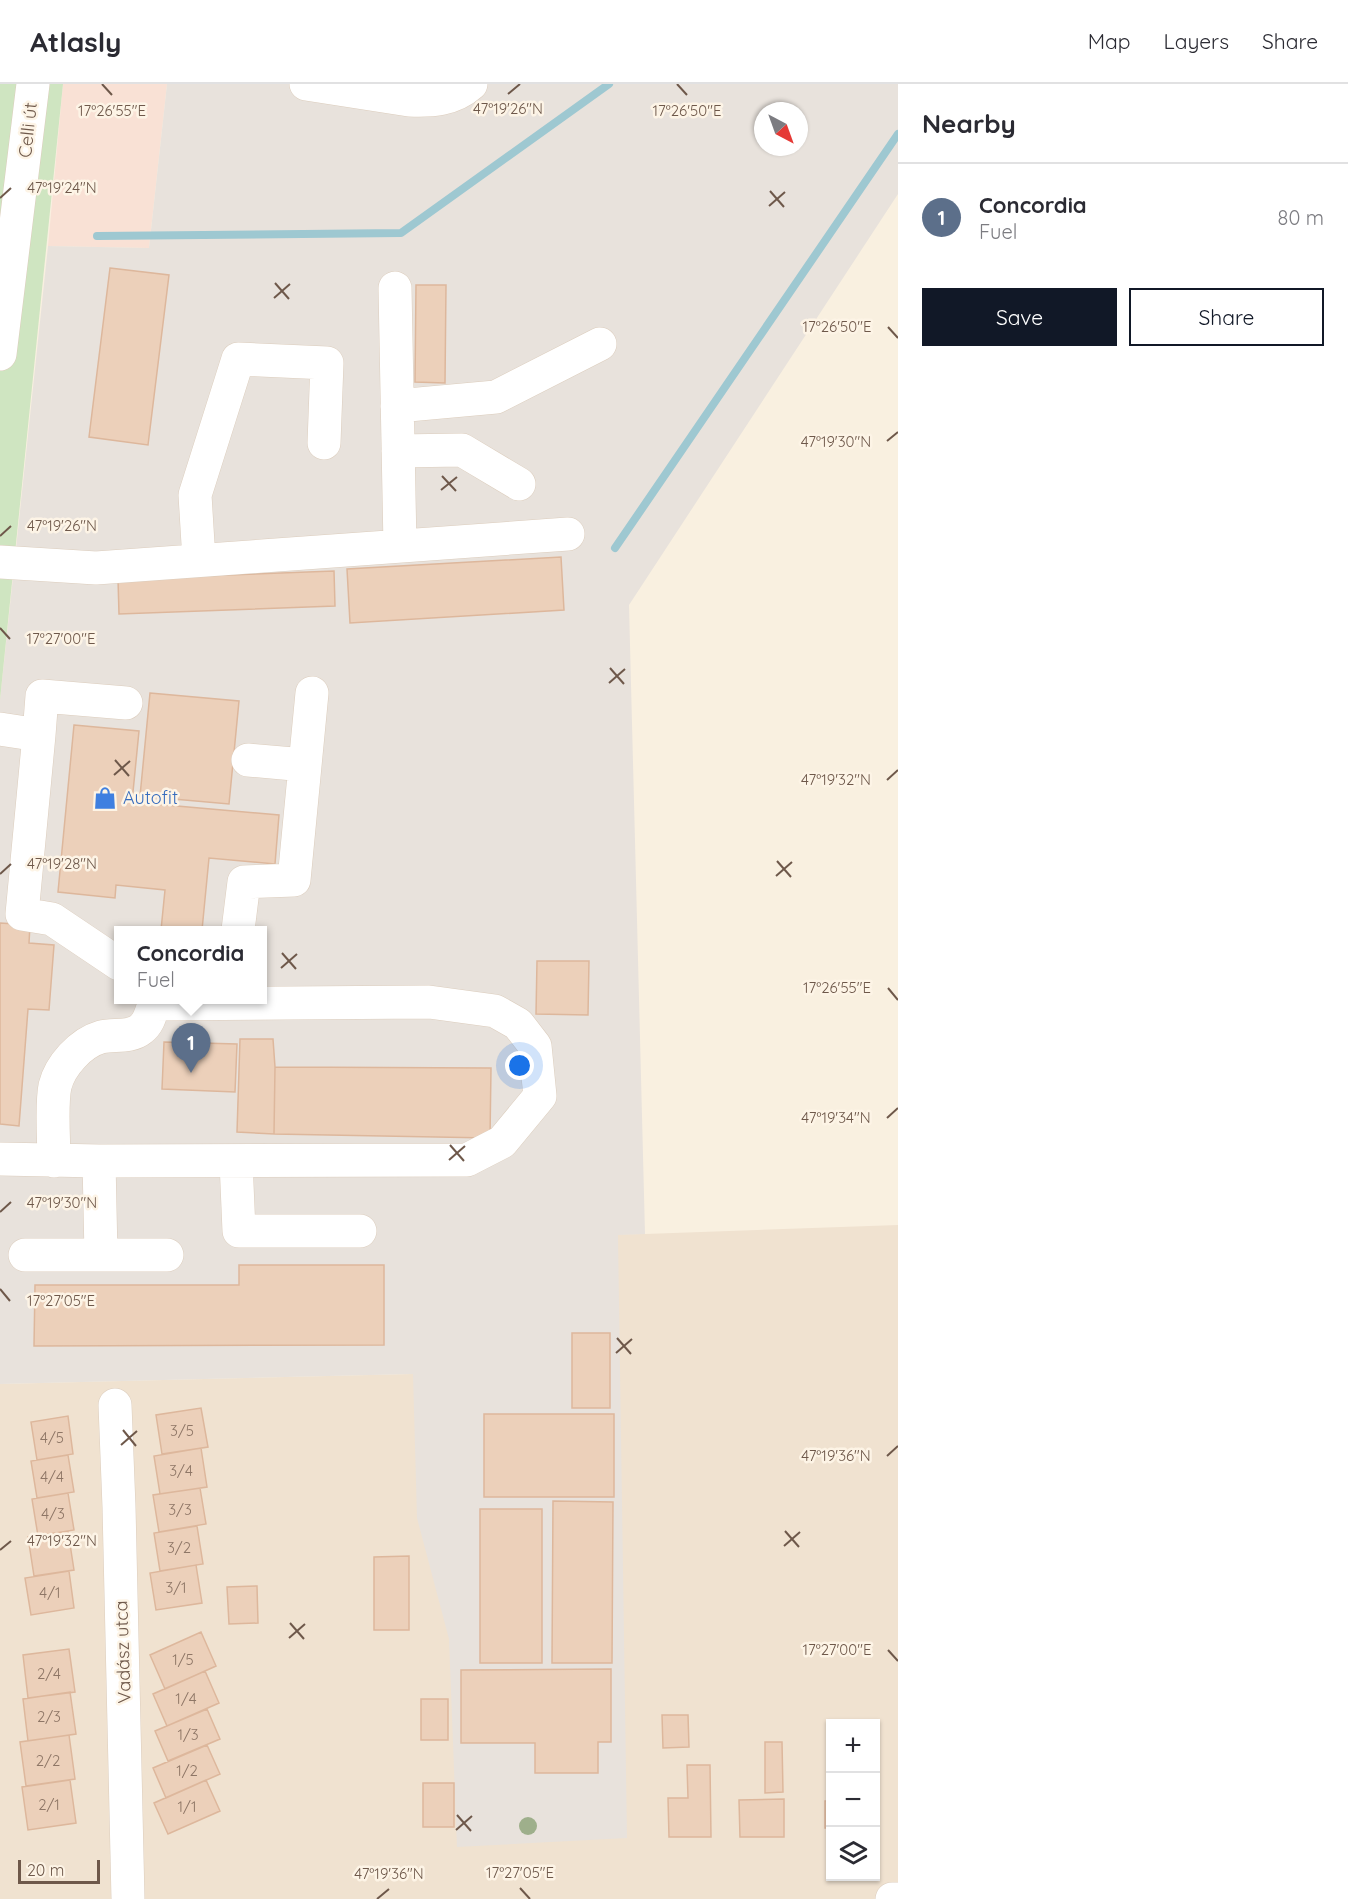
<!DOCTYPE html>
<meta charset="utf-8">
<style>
body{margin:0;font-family:Quicksand,sans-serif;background:#f2f2f3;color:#2b2b33}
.controls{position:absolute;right:18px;bottom:18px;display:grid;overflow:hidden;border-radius:0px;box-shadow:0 2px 4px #0004}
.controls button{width:54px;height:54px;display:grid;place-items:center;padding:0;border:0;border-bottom:2px solid #e1e1e2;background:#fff;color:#2b2b33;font:30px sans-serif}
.compass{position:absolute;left:754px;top:18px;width:54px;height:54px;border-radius:50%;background:#fff;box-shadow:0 2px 4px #0004;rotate:139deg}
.scale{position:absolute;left:18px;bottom:15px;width:82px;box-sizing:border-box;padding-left:6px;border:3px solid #6e584a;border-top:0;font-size:16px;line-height:21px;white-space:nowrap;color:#6e584a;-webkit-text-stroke:4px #fdf4e6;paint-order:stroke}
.you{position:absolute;left:520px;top:982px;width:21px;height:21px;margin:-15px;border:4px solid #fff;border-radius:50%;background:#1a73e8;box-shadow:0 0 0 9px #1a73e833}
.badge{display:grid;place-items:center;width:39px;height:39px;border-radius:50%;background:#111827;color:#fff;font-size:20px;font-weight:700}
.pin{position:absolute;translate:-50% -50px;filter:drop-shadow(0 2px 3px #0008)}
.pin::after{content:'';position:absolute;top:32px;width:21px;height:18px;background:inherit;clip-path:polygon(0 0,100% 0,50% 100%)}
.popup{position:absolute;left:114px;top:842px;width:153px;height:78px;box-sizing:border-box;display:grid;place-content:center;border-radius:0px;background:#fff;filter:drop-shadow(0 2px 4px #0005);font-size:20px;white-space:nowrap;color:#7c7c81}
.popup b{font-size:22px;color:#2b2b33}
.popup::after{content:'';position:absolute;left:50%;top:100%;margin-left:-12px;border:12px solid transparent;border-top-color:#fff}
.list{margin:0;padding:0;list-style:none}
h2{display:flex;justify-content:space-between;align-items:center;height:78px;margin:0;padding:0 24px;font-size:26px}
h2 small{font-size:20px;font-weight:400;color:#7c7c81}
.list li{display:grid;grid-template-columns:39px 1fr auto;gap:18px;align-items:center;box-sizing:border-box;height:108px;padding:0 24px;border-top:2px solid #e1e1e2}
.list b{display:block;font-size:22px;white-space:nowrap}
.list p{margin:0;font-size:20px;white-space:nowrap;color:#7c7c81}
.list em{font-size:20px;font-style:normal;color:#7c7c81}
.actions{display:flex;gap:12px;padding:18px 24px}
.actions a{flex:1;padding:14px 0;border:2px solid #111827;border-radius:0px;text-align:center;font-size:21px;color:#111827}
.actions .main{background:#111827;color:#fff}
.icon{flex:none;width:33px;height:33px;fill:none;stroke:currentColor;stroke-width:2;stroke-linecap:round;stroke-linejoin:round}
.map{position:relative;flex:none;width:898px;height:1815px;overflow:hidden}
header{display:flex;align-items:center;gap:36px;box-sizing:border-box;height:84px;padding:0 30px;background:#fff;border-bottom:2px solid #e1e1e2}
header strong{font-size:28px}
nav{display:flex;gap:33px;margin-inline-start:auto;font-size:21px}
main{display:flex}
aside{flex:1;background:#fff}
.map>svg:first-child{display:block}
.residential{fill:#f0e2d0;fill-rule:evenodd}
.commercial{fill:#f9e1d5}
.industrial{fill:#e8e2dc;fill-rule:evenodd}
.green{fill:#cfe5c1}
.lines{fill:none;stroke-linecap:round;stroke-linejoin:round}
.stream{stroke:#9ec8d1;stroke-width:8}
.building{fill:#ecd0ba;stroke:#ddb79c;stroke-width:1.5}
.minor-casing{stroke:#dccdbd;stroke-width:34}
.minor{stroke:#fff;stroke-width:33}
.tree{fill:#9eaf8b}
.ticks{fill:none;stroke:#6e584a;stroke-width:2}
.labels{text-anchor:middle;stroke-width:5;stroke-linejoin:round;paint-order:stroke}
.number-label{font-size:15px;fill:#8e7666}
.street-label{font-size:18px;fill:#6e584a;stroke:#fdf4e6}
.shop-label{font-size:18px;fill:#366cbe;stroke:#fdf4e6;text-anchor:start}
.ticks-label{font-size:15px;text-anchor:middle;fill:#6e584a;stroke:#fdf4e6;stroke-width:5;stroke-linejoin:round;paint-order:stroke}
</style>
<header>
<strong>Atlasly</strong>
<nav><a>Map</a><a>Layers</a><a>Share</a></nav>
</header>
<main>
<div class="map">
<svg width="898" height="1815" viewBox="0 0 898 1815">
<rect width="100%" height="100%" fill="#f9f0e0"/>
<path class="residential" d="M 898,1141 L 898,1815 L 0,1815 L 0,1300 L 412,1290 L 409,1152 L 645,1150 ZM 830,1640 L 876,1640 L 876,1792 L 830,1792 Z"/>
<path class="commercial" d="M 63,0 L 167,0 L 149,164 L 48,162 Z"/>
<path class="industrial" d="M 167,0 L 898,0 L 898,110 L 629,521 L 645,1150 L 618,1151 L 627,1754 L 457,1763 L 449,1555 L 417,1434 L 413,1290 L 0,1300 L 0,616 L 48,162 L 149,164 ZM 763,27 L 799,27 L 799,63 L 763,63 ZM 119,846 L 263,846 L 263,916 L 119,916 Z"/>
<path class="green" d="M 0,0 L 63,0 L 0,616 Z"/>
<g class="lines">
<path class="stream" d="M 97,152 L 401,149 L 609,0
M 615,464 L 898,50"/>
</g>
<path class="building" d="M 110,184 L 169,191 L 148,361 L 89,353 Z
M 416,201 L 446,201 L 445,299 L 415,298 Z
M 561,473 L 564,526 L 350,539 L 347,485 Z
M 334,487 L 335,522 L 119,530 L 118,495 Z
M 150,609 L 239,617 L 229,720 L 140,712 Z
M 74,641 L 139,647 L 132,718 L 279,731 L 275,780 L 209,774 L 202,846 L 161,846 L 165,806 L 116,801 L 115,814 L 58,808 Z
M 0,839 L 30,841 L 29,859 L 54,861 L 49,926 L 28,925 L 19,1042 L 0,1040 Z
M 537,877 L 589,877 L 588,931 L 536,930 Z
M 240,955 L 273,955 L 275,983 L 274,1050 L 237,1048 Z
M 164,958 L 237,960 L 235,1008 L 162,1005 Z
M 275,983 L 491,984 L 490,1054 L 274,1050 Z
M 239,1181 L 384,1181 L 384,1261 L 34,1262 L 35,1201 L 239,1201 Z
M 572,1249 L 610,1249 L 610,1324 L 572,1324 Z
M 201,1324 L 208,1363 L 162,1370 L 156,1331 Z
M 484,1330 L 614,1330 L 614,1413 L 484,1413 Z
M 68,1332 L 73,1370 L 37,1376 L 31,1338 Z
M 201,1364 L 207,1403 L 160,1410 L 154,1372 Z
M 68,1371 L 74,1408 L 37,1414 L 31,1377 Z
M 200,1404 L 206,1440 L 159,1448 L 153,1411 Z
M 68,1409 L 74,1446 L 38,1452 L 32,1415 Z
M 553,1417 L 613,1418 L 612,1579 L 552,1579 Z
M 480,1425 L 542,1425 L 542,1579 L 480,1579 Z
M 197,1442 L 203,1480 L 160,1487 L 154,1449 Z
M 68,1447 L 74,1486 L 34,1492 L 28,1453 Z
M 409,1472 L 409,1546 L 374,1546 L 374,1473 Z
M 196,1481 L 202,1519 L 156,1526 L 150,1489 Z
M 69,1487 L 74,1524 L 31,1531 L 25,1494 Z
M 257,1502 L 258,1539 L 229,1540 L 227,1503 Z
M 201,1548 L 216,1582 L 165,1605 L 150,1571 Z
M 69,1565 L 75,1608 L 28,1614 L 23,1571 Z
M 611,1585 L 611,1658 L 598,1658 L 598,1689 L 535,1689 L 535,1659 L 461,1659 L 461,1586 Z
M 205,1587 L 219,1619 L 167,1642 L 153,1610 Z
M 70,1608 L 76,1650 L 28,1657 L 23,1615 Z
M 421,1615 L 448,1615 L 448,1656 L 421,1656 Z
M 207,1625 L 220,1655 L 168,1677 L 155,1647 Z
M 662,1631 L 688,1631 L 689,1663 L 663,1664 Z
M 69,1651 L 75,1695 L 26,1702 L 20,1658 Z
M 765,1658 L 782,1658 L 783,1708 L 765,1709 Z
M 207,1661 L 220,1690 L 166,1714 L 153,1684 Z
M 687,1681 L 710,1681 L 711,1753 L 669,1753 L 668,1714 L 688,1714 Z
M 70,1696 L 76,1739 L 28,1746 L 22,1703 Z
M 206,1696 L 220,1727 L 168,1750 L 154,1719 Z
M 423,1699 L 454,1699 L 454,1743 L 423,1743 Z
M 784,1715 L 784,1753 L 740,1753 L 739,1716 Z
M 825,1717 L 830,1717 L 830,1747 L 830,1744 L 825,1744 Z"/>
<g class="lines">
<g class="minor-casing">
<path id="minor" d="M 306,0 L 409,16 C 432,17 453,16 471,0
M 395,204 L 400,462
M 0,270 L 33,0
M 397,322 L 496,313 L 600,260
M 398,367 L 462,366 L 519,400
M 199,476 L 195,411 L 238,275 L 327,279 L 324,359
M 0,478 L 96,484 L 568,450
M 0,645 L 39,651 L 22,830 L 52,835 L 119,880
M 39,651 L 42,612 L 126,619
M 248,676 L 305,681
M 238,846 L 244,798 L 294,796 L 312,609
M 0,1075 L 99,1077 L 467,1076 L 502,1058 L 540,1012 L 535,962 L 518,940 L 495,927 L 429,918 L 154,920 C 151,929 149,939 141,945 C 130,954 114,950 101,953 C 80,959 60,982 55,1002 C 51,1021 54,1057 54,1077
M 99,1077 L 101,1171
M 236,1077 L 239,1147 L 360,1147
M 25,1171 L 167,1171
M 115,1321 L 119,1423 L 128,1815
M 892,1815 L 898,1815"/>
</g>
<use href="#minor" class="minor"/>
</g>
<circle class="tree" cx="528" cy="1742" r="9"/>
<path class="ticks" d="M 102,0 L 112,11M 677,0 L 687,11M 508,10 L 520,0M 770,107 L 784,123M 0,114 L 11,104M 769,122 L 785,108M 275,199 L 289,215M 274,214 L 290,200M 888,243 L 898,254M 887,357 L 898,348M 442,392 L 456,407M 441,406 L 457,393M 0,452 L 11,442M 0,544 L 10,555M 610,584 L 624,600M 609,599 L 625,585M 115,676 L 129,692M 114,691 L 130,677M 887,696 L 898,686M 777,777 L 791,793M 0,790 L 11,780M 776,792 L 792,778M 282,869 L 296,885M 281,884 L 297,870M 888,904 L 898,916M 887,1034 L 898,1024M 450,1061 L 464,1077M 449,1076 L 465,1062M 0,1128 L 11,1118M 0,1205 L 10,1217M 617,1254 L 631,1270M 616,1269 L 632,1255M 123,1346 L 136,1362M 121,1361 L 137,1347M 887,1372 L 898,1362M 785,1447 L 799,1463M 784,1462 L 800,1448M 0,1466 L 11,1457M 290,1539 L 304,1555M 289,1554 L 305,1540M 888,1566 L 898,1577M 457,1731 L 471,1747M 456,1746 L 472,1732M 520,1804 L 530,1815M 377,1815 L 389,1805"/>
<defs>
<g id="shop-bare" transform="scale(1.8)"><path d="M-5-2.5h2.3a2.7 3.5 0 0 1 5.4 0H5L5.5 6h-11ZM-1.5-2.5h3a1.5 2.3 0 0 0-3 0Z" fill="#3f7fe0" stroke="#fdf4e6" stroke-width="2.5" paint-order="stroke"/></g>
</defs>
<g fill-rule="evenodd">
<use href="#shop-bare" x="105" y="714"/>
</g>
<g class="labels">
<g class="number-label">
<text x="182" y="1352">3/5</text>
<text x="52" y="1359">4/5</text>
<text x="181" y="1392">3/4</text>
<text x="52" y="1398">4/4</text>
<text x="180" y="1431">3/3</text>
<text x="53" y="1435">4/3</text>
<text x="179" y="1469">3/2</text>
<text x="176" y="1509">3/1</text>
<text x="50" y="1514">4/1</text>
<text x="183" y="1581">1/5</text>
<text x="49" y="1595">2/4</text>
<text x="186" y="1620">1/4</text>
<text x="49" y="1638">2/3</text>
<text x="188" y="1656">1/3</text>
<text x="48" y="1682">2/2</text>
<text x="187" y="1692">1/2</text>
<text x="49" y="1726">2/1</text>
<text x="187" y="1728">1/1</text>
</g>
<g class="street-label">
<text transform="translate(28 46) rotate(-84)" y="6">Celli út</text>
<text transform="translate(123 1568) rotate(-92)" y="6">Vadász utca</text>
</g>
<g class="shop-label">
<text x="123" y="720">Autofit</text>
</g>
</g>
<g class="ticks-label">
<text x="508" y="30">47°19'26"N</text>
<text x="112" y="32">17°26'55"E</text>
<text x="687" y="32">17°26'50"E</text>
<text x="62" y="109">47°19'24"N</text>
<text x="837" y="248">17°26'50"E</text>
<text x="836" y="363">47°19'30"N</text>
<text x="62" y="447">47°19'26"N</text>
<text x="61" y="560">17°27'00"E</text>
<text x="836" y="701">47°19'32"N</text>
<text x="62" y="785">47°19'28"N</text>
<text x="837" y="909">17°26'55"E</text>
<text x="836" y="1039">47°19'34"N</text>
<text x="62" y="1124">47°19'30"N</text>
<text x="61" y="1222">17°27'05"E</text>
<text x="836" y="1377">47°19'36"N</text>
<text x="62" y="1462">47°19'32"N</text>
<text x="837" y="1571">17°27'00"E</text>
<text x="520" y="1794">17°27'05"E</text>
<text x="389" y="1795">47°19'36"N</text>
</g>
</svg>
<div class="controls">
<button>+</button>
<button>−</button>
<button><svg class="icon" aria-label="layers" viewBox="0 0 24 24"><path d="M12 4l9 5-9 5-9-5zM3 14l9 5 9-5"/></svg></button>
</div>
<svg class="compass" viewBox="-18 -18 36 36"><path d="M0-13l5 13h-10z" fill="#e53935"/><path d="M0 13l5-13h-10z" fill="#7c7c81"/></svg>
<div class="scale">20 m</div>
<div class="you"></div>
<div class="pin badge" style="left:191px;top:989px;background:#5c6f8a">1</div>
<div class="popup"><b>Concordia</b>Fuel</div>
</div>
<aside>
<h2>Nearby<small></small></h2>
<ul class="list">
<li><span class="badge" style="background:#5c6f8a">1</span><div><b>Concordia</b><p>Fuel</p></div><em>80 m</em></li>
</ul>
<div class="actions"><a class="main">Save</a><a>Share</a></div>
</aside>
</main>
